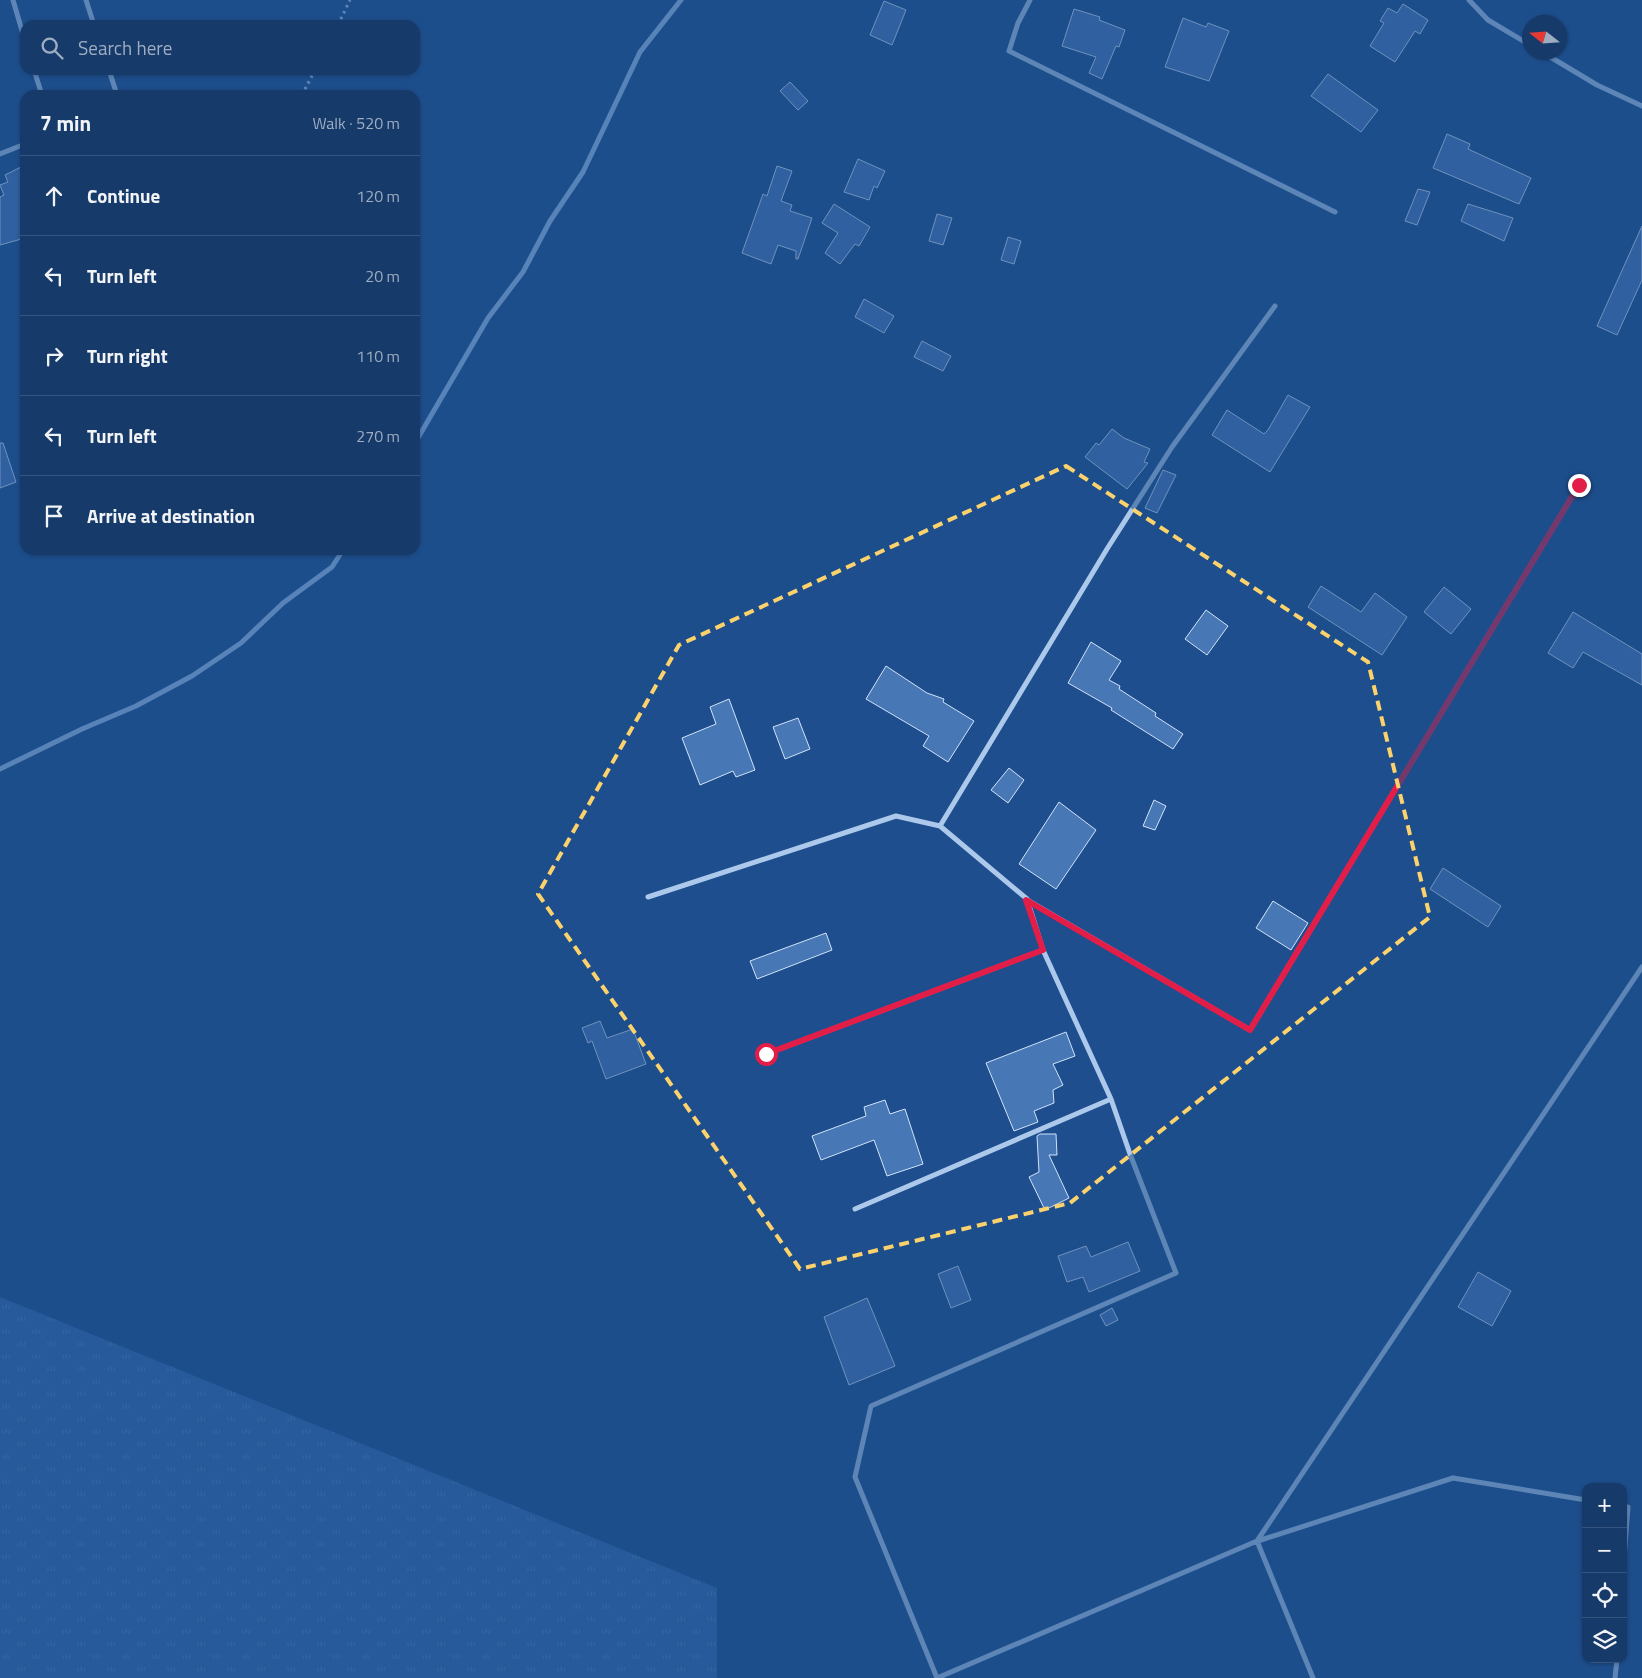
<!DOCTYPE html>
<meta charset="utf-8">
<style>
body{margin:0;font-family:"Titillium Web",sans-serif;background:#1f4170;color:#f1f3f6}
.controls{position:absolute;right:15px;bottom:15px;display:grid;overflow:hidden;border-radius:10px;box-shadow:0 1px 4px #0004}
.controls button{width:45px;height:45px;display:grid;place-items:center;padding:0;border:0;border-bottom:1px solid #35547e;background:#163a6a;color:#f1f3f6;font:25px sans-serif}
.compass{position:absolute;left:1522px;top:15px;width:45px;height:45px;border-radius:50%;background:#163a6a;box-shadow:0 1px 4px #0004;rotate:287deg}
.stop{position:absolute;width:15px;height:15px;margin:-11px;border:4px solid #e11d48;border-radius:50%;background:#fff}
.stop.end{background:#e11d48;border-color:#fff;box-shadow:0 1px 5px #0008}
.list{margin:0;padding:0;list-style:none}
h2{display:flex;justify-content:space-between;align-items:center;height:65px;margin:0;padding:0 20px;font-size:21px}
h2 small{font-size:16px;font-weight:400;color:#9eadc1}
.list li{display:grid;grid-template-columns:32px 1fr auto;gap:15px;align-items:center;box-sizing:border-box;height:80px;padding:0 20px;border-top:1px solid #35547e}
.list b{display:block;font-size:19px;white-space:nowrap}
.list em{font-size:16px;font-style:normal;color:#9eadc1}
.icon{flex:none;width:28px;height:28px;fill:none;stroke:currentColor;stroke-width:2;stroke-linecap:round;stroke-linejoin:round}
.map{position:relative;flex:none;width:1642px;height:1678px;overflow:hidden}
.search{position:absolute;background:#163a6a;box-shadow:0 1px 4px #0004;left:20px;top:20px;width:400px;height:55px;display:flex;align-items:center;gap:12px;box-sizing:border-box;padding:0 18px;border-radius:15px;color:#9eadc1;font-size:19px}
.panel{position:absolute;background:#163a6a;box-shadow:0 1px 4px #0004;left:20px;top:90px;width:400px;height:465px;border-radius:15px}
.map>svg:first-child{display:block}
.grass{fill:url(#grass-tufts)}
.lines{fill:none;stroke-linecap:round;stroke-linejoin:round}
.stream{stroke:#9fc3ee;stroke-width:5}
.building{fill:#4777b5;stroke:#d1e3f9}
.path{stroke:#acc9ec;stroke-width:3;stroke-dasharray:2.5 4;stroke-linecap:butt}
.street{stroke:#acc9ec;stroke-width:5}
.route{stroke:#e11d48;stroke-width:6}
.marked{fill:none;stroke:#fbd26b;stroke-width:4;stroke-dasharray:10 6;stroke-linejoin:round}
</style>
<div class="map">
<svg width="1642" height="1678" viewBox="0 0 1642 1678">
<defs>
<pattern id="grass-tufts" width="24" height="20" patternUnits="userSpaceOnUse" patternTransform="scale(1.25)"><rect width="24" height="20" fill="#3268ab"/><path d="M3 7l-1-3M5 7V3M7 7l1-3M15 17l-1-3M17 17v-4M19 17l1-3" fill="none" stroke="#517fb8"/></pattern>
</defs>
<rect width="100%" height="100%" fill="#1e4e8d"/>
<path class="grass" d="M 0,1297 L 717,1588 L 717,1678 L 0,1678 Z"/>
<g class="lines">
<path class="stream" d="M 415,443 L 488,318 L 523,272 L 550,221 L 583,172 L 640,52 L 681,0
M 0,769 L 82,729 L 136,706 L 192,676 L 241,643 L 283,603 L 332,567 L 343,550"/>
</g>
<path class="building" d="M 884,1 L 906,10 L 892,45 L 870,35 Z
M 1403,4 L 1428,20 L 1420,34 L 1415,31 L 1395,62 L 1370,46 L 1384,23 L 1380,21 L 1388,8 L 1397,13 Z
M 1074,9 L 1100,17 L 1099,20 L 1125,30 L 1119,47 L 1116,46 L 1102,79 L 1089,73 L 1096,57 L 1062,46 Z
M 1183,18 L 1206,27 L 1208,23 L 1229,31 L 1209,81 L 1165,67 Z
M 1328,74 L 1378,110 L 1361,132 L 1311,96 Z
M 790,82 L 808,101 L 798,110 L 780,91 Z
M 1447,134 L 1470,144 L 1468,149 L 1531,178 L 1519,204 L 1433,168 Z
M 858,159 L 885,171 L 877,188 L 874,186 L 869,200 L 844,192 Z
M 25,165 L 25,238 L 0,245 L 0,197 L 4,195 L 0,185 L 8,182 L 5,175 Z
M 777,166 L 792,171 L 781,201 L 792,205 L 790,211 L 812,218 L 798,259 L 796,259 L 796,251 L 778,245 L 771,264 L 742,253 L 763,194 L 767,196 Z
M 1418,189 L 1430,192 L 1417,225 L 1405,221 Z
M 834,204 L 870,227 L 859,246 L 855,244 L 840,264 L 825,253 L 838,233 L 822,223 Z
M 1468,204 L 1513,218 L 1504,241 L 1461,221 Z
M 937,214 L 952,218 L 943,245 L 929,241 Z
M 1642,226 L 1642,280 L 1617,335 L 1597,326 Z
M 1008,237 L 1021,241 L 1014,264 L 1001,260 Z
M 864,299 L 894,316 L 884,333 L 855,317 Z
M 922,341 L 951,356 L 943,371 L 914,357 Z
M 1288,395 L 1310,407 L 1270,472 L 1212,435 L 1227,410 L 1264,434 L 1268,430 Z
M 1112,429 L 1124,438 L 1150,449 L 1144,462 L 1148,463 L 1127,489 L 1085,457 L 1096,443 L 1099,445 Z
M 0,443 L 3,443 L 16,482 L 0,488 Z
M 1163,470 L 1176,475 L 1157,513 L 1145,508 Z
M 1321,586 L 1361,612 L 1375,593 L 1407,617 L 1382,655 L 1308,607 Z
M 1444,587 L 1471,609 L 1451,634 L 1424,612 Z
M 1206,610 L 1228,626 L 1207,655 L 1185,639 Z
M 1573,612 L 1642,654 L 1642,685 L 1583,652 L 1573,668 L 1548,653 Z
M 1091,642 L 1121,661 L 1109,680 L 1120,686 L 1119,689 L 1156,713 L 1155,716 L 1183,734 L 1173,749 L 1111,710 L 1112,708 L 1068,683 Z
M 886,666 L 927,693 L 944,699 L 943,702 L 974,721 L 948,762 L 923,746 L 929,736 L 866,699 Z
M 729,699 L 755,770 L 736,777 L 733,771 L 700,785 L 682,738 L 716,724 L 710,707 Z
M 798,718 L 810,749 L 785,759 L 773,727 Z
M 1009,768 L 1024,780 L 1008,803 L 991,790 Z
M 1154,800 L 1166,806 L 1155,830 L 1143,826 Z
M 1059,802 L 1096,830 L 1056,889 L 1019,864 Z
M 1443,868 L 1501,906 L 1488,927 L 1430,889 Z
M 1273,901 L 1308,923 L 1291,950 L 1256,928 Z
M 826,933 L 832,950 L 757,979 L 750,961 Z
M 600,1021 L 607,1038 L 633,1029 L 646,1064 L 606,1079 L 592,1041 L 588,1043 L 582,1028 Z
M 1066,1032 L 1075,1056 L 1053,1064 L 1063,1085 L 1053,1090 L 1054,1103 L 1034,1111 L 1038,1122 L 1014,1131 L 986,1063 Z
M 885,1100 L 890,1114 L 905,1109 L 923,1164 L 887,1176 L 874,1140 L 821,1160 L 812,1136 L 866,1116 L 864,1107 Z
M 1040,1134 L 1056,1134 L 1057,1155 L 1049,1155 L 1069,1198 L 1045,1210 L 1029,1177 L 1039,1172 L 1037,1136 Z
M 1128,1242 L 1140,1271 L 1089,1292 L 1083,1277 L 1067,1282 L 1058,1256 L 1086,1246 L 1091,1257 Z
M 958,1266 L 971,1300 L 951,1308 L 938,1274 Z
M 1478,1272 L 1511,1291 L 1492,1326 L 1458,1307 Z
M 867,1298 L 895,1366 L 849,1385 L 824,1317 Z
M 1112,1308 L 1118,1320 L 1106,1326 L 1100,1315 Z"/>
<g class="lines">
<path class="path" d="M 338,25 L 350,0
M 302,95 L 315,70"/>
<path class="street" d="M 13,0 L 25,41
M 86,0 L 94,25
M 1030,0 L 1018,23 L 1009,51 L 1335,212
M 1469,0 L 1488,20 L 1530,45
M 1542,52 L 1597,85 L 1642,106
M 34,70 L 42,95
M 109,70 L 117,95
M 0,154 L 25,144
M 1275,306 L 1172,447 L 1107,549 L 940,826 L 1027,899 L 1043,950 L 1111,1099 L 1130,1154 L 1176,1273 L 871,1406 L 855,1477 L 937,1678 L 1257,1541 L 1313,1678
M 648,897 L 896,816 L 940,826
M 1027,900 L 1250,1030 L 1579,485
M 766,1054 L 1043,950
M 855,1209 L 1111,1099
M 1623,1507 L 1628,1507 L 1623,1572
M 1257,1541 L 1642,967
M 1258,1541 L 1453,1478 L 1586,1500
M 1615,1678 L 1617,1659"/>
</g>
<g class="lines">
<path class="route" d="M 766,1054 L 1043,950 L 1026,900 L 1250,1030 L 1579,485"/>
</g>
<path d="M0 0H1642V1678H0ZM 1066,466 L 1368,662 L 1430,917 L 1070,1203 L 800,1269 L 538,894 L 679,645 Z" fill="#1e4e8d" fill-opacity=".55" fill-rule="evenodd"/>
<path class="marked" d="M 1066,466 L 1368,662 L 1430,917 L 1070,1203 L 800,1269 L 538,894 L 679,645 Z"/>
</svg>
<div class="controls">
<button>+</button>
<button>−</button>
<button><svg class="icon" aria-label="locate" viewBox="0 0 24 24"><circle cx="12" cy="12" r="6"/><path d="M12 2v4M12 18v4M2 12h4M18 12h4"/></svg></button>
<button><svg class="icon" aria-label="layers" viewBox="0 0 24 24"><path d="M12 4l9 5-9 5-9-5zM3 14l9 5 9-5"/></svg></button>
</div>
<svg class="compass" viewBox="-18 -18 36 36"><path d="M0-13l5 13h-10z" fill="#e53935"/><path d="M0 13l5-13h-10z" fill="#9eadc1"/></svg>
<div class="stop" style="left:766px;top:1054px"></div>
<div class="stop end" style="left:1579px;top:485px"></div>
<div class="search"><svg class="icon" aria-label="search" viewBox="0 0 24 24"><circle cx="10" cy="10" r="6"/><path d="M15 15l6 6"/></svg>Search here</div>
<section class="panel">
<h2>7 min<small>Walk · 520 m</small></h2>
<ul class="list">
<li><svg class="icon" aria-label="ahead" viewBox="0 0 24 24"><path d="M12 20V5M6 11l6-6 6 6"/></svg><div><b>Continue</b></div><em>120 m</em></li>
<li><svg class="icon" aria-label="left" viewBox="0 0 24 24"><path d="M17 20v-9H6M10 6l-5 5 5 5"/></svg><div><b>Turn left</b></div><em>20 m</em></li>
<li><svg class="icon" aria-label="right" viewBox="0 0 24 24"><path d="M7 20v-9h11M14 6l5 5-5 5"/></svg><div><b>Turn right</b></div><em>110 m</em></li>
<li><svg class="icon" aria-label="left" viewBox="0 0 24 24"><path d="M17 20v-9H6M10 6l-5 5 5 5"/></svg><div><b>Turn left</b></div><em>270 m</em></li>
<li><svg class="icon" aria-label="arrive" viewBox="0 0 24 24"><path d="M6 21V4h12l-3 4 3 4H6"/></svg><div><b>Arrive at destination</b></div></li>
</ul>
</section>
</div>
